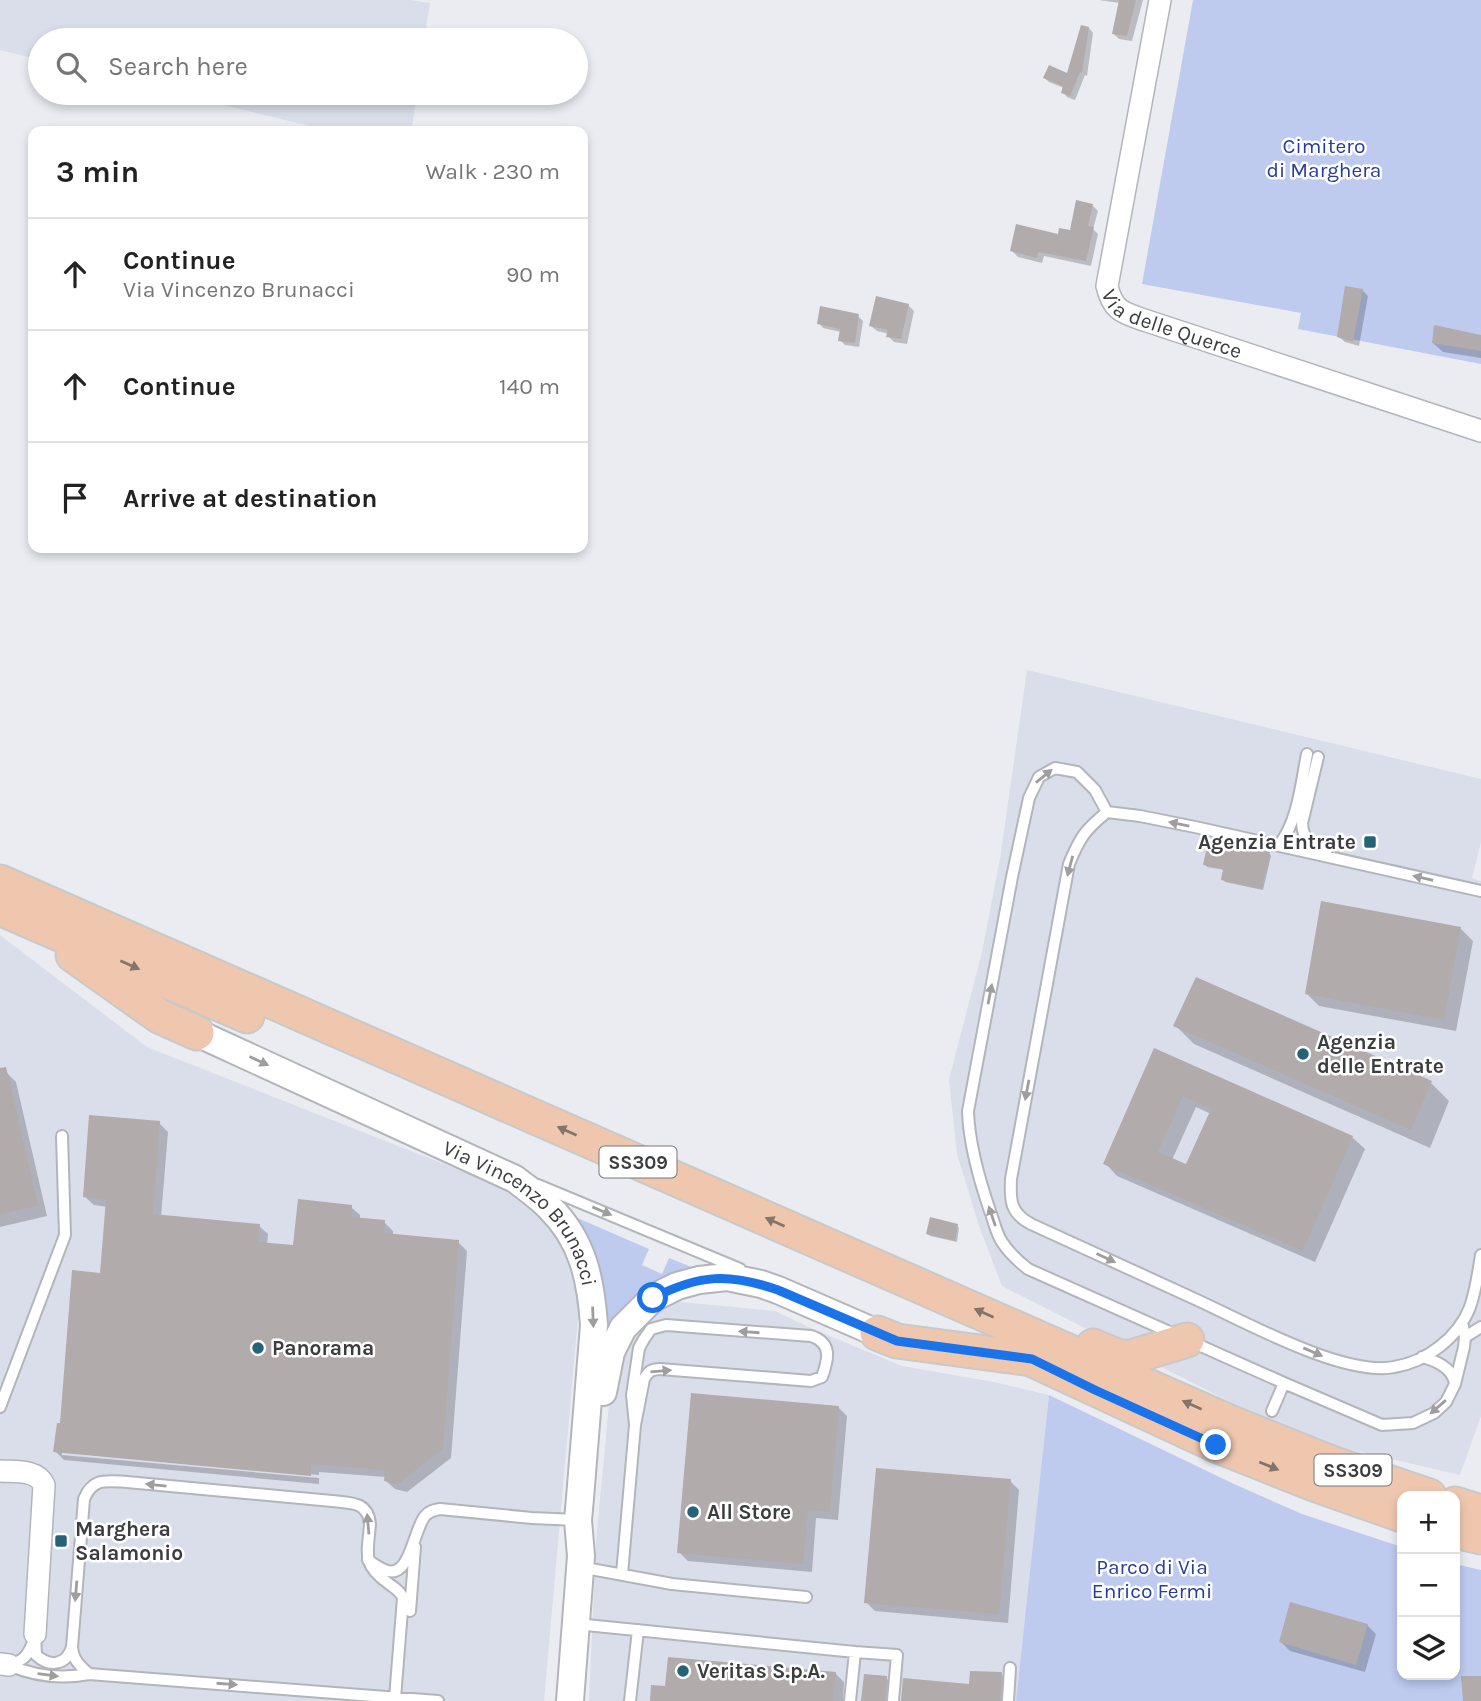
<!DOCTYPE html>
<meta charset="utf-8">
<style>
body{margin:0;font-family:Karla,sans-serif;background:#f6f6f6;color:#222}
.controls{position:absolute;right:21px;bottom:21px;display:grid;overflow:hidden;border-radius:14px;box-shadow:0 4px 10px #0003}
.controls button{width:63px;height:63px;display:grid;place-items:center;padding:0;border:0;border-bottom:2px solid #e0e0e0;background:#fff;color:#222;font:35px sans-serif}
.stop{position:absolute;width:21px;height:21px;margin:-16px;border:5px solid #1a73e8;border-radius:50%;background:#fff}
.stop.end{background:#1a73e8;border-color:#fff;box-shadow:0 2px 7px #0008}
.list{margin:0;padding:0;list-style:none}
h2{display:flex;justify-content:space-between;align-items:center;height:91px;margin:0;padding:0 28px;font-size:30px}
h2 small{font-size:23px;font-weight:400;color:#767676}
.list li{display:grid;grid-template-columns:46px 1fr auto;gap:21px;align-items:center;box-sizing:border-box;height:112px;padding:0 28px;border-top:2px solid #e0e0e0}
.list b{display:block;font-size:26px;white-space:nowrap}
.list p{margin:0;font-size:23px;white-space:nowrap;color:#767676}
.list em{font-size:23px;font-style:normal;color:#767676}
.icon{flex:none;width:38px;height:38px;fill:none;stroke:currentColor;stroke-width:2;stroke-linecap:round;stroke-linejoin:round}
.map{position:relative;flex:none;width:1481px;height:1701px;overflow:hidden}
.search{position:absolute;background:#fff;box-shadow:0 4px 10px #0003;left:28px;top:28px;width:560px;height:77px;display:flex;align-items:center;gap:18px;box-sizing:border-box;padding:0 24px;border-radius:38px;color:#767676;font-size:26px}
.panel{position:absolute;background:#fff;box-shadow:0 4px 10px #0003;left:28px;top:126px;width:560px;height:427px;border-radius:14px}
.map>svg:first-child{display:block}
.built{fill:#dadeea}
.green{fill:#becbef}
.shadow{fill:#0003;fill-rule:evenodd}
.building{fill:#b1abab;fill-rule:evenodd}
.lines{fill:none;stroke-linecap:round;stroke-linejoin:round}
.service-casing{stroke:#b4b5ba;stroke-width:14}
.minor-casing{stroke:#b4b5ba;stroke-width:24}
.tertiary-casing{stroke:#b4b5ba;stroke-width:30}
.primary-casing{stroke:#c8c9c9;stroke-width:37}
.service{stroke:#fff;stroke-width:10}
.minor{stroke:#fff;stroke-width:21}
.tertiary{stroke:#fff;stroke-width:26}
.primary{stroke:#efc7af;stroke-width:33}
.oneway{fill:#9e9e9f}
.oneway2{fill:#84746c}
.route{stroke:#1a73e8;stroke-width:9}
.poi-dot{fill:#256379;stroke:#fff;stroke-width:2.5}
.labels{text-anchor:middle;stroke-width:5;stroke-linejoin:round;paint-order:stroke}
.shield{fill:#fff;stroke:#767779;stroke-width:2}
.shield-label{font-size:19px;font-weight:bold;fill:#3c3d3f}
.park-label{font-size:21px;fill:#293c9e;stroke:#fff}
.street-label{font-size:21px;fill:#3c3d3f;stroke:#fff}
.poi-label{font-size:21px;font-weight:bold;fill:#3c3d3f;stroke:#fff;text-anchor:start}
</style>
<div class="map">
<svg width="1481" height="1701" viewBox="0 0 1481 1701">
<rect width="100%" height="100%" fill="#eaecf1"/>
<path class="built" d="M 0,0 L 410,0 L 430,3 L 424,40 L 40,40 L 40,60 L 0,50 Z
M 173,93 L 417,93 L 412,127 L 378,131 L 331,131 Z
M 1027,670 L 1481,779 L 1481,842 L 1472,878 L 1481,881 L 1481,1416 L 1460,1475 L 1335,1446 L 1240,1407 L 1002,1286 L 979,1226 L 957,1154 L 949,1080 L 982,952 L 1000,859 Z
M 0,935 L 147,1047 L 520,1194 L 565,1242 L 584,1295 L 578,1317 L 544,1701 L 0,1701 Z
M 671,1301 L 775,1311 L 813,1329 L 902,1366 L 994,1382 L 1049,1395 L 1016,1701 L 589,1701 L 596,1542 L 611,1383 L 632,1332 L 650,1310 Z"/>
<path class="green" d="M 1193,0 L 1481,0 L 1481,364 L 1298,329 L 1301,313 L 1142,284 Z
M 566,1213 L 649,1249 L 642,1265 L 662,1274 L 669,1258 L 699,1270 L 604,1348 Z
M 1049,1395 L 1234,1484 L 1302,1514 L 1402,1547 L 1402,1675 L 1455,1675 L 1455,1564 L 1481,1570 L 1481,1701 L 1016,1701 Z"/>
<path class="shadow" d="M 1099,0 L 1143,0 L 1132,41 L 1119,39 L 1113,33 L 1120,3 Z
M 1089,28 L 1093,33 L 1087,76 L 1085,75 L 1075,100 L 1067,97 L 1063,92 L 1064,88 L 1049,82 L 1045,78 L 1068,75 Z
M 1092,205 L 1098,211 L 1093,229 L 1098,234 L 1091,266 L 1044,256 L 1042,263 L 1018,257 L 1012,251 L 1071,232 Z
M 1362,290 L 1368,296 L 1359,346 L 1345,342 L 1339,337 Z
M 908,305 L 914,311 L 907,344 L 894,342 L 888,336 L 889,334 L 877,331 L 871,326 Z
M 858,316 L 863,321 L 859,347 L 845,345 L 840,340 L 841,332 L 823,328 L 819,323 Z
M 1481,337 L 1481,358 L 1443,352 L 1433,343 Z
M 1269,853 L 1271,856 L 1263,890 L 1225,882 L 1223,879 L 1225,870 L 1207,867 L 1205,864 Z
M 1461,929 L 1473,941 L 1456,1031 L 1319,1006 L 1307,994 Z
M 1175,1025 L 1431,1083 L 1449,1101 L 1430,1148 L 1194,1044 Z
M 1155,1051 L 1352,1137 L 1365,1149 L 1315,1262 L 1117,1176 L 1105,1163 ZM 1196,1107 L 1211,1114 L 1187,1167 L 1172,1160 Z
M 6,1072 L 16,1082 L 47,1216 L 0,1227 L 0,1073 Z
M 159,1123 L 168,1132 L 161,1217 L 259,1226 L 268,1234 L 267,1245 L 295,1247 L 351,1207 L 360,1215 L 360,1220 L 384,1222 L 393,1231 L 393,1236 L 458,1242 L 467,1251 L 451,1458 L 407,1492 L 395,1489 L 386,1481 L 386,1477 L 319,1472 L 319,1475 L 62,1451 L 62,1455 L 319,1478 L 319,1484 L 64,1460 L 55,1451 L 102,1275 L 108,1207 L 94,1205 L 85,1197 Z
M 957,1226 L 959,1228 L 957,1242 L 930,1236 L 928,1234 Z
M 838,1407 L 847,1416 L 838,1520 L 816,1518 L 812,1572 L 688,1561 L 679,1552 Z
M 1010,1481 L 1019,1490 L 1008,1623 L 875,1611 L 866,1602 Z
M 1367,1625 L 1376,1634 L 1365,1672 L 1290,1651 L 1281,1642 Z
M 835,1673 L 844,1682 L 843,1701 L 652,1701 Z
M 1001,1674 L 1011,1684 L 1010,1701 L 903,1701 L 971,1686 Z
M 886,1678 L 897,1688 L 896,1701 L 863,1701 Z"/>
<path class="building" d="M 1119,0 L 1136,0 L 1127,36 L 1112,34 Z
M 1081,25 L 1089,27 L 1082,73 L 1080,72 L 1070,96 L 1061,93 L 1063,86 L 1043,78 L 1049,65 L 1067,73 Z
M 1076,200 L 1093,204 L 1088,226 L 1094,227 L 1086,261 L 1038,252 L 1037,258 L 1010,251 L 1016,224 L 1058,234 L 1059,228 L 1070,230 Z
M 1345,286 L 1363,289 L 1353,342 L 1337,337 Z
M 876,296 L 909,304 L 901,339 L 886,337 L 888,330 L 869,326 Z
M 820,306 L 859,314 L 855,343 L 838,341 L 840,329 L 817,324 Z
M 1434,325 L 1481,335 L 1481,351 L 1432,343 Z
M 1208,842 L 1227,847 L 1228,843 L 1270,852 L 1261,889 L 1221,880 L 1223,869 L 1203,865 Z
M 1321,901 L 1461,927 L 1444,1020 L 1305,994 Z
M 1196,977 L 1432,1081 L 1411,1130 L 1173,1026 Z
M 1154,1048 L 1353,1136 L 1303,1251 L 1103,1164 ZM 1183,1096 L 1211,1109 L 1186,1164 L 1158,1152 Z
M 6,1067 L 38,1206 L 0,1214 L 0,1068 Z
M 89,1115 L 160,1121 L 153,1214 L 260,1224 L 258,1242 L 293,1245 L 298,1199 L 352,1205 L 352,1217 L 385,1220 L 384,1233 L 459,1240 L 443,1449 L 398,1484 L 384,1481 L 385,1470 L 311,1464 L 311,1476 L 53,1452 L 57,1423 L 60,1423 L 72,1270 L 100,1273 L 106,1199 L 83,1197 Z
M 930,1217 L 958,1224 L 955,1241 L 926,1234 Z
M 691,1393 L 839,1406 L 830,1512 L 808,1510 L 803,1564 L 677,1553 Z
M 876,1468 L 1011,1479 L 999,1614 L 864,1603 Z
M 1290,1602 L 1368,1624 L 1356,1665 L 1279,1642 Z
M 668,1657 L 836,1672 L 833,1701 L 650,1701 L 651,1685 L 665,1686 Z
M 970,1671 L 1002,1672 L 1000,1701 L 901,1701 L 903,1678 L 969,1684 Z
M 864,1674 L 887,1676 L 885,1701 L 861,1701 Z
M 1461,1676 L 1481,1676 L 1481,1701 L 1463,1701 Z"/>
<g class="lines">
<g class="service-casing">
<path id="service" d="M 1318,757 L 1302,823 C 1303,840 1311,846 1327,850
M 1107,812 L 1095,790 L 1077,772 L 1055,768 L 1039,777 L 1029,798 L 1012,877 L 968,1111 C 969,1145 979,1179 990,1211 C 994,1221 996,1233 1002,1242 C 1009,1253 1018,1261 1028,1269 L 1284,1383 L 1382,1425 L 1413,1423 L 1434,1413 L 1446,1402 L 1455,1384 L 1464,1347 L 1465,1337 L 1462,1322
M 1279,845 C 1298,821 1301,784 1307,754
M 1481,891 L 1195,827 L 1140,816 L 1107,812 C 1085,830 1080,837 1069,864 L 1011,1179 C 1010,1200 1010,1213 1031,1224 C 1086,1249 1141,1274 1195,1299 C 1243,1321 1344,1377 1394,1367 C 1426,1362 1458,1338 1470,1307 C 1476,1290 1478,1273 1481,1255
M 538,1185 L 740,1269
M 1465,1337 L 1481,1327
M 1422,1357 C 1437,1361 1453,1368 1455,1384
M 0,1407 L 65,1235 L 62,1136
M 1272,1411 L 1284,1383
M 368,1560 C 374,1564 380,1569 388,1571 C 410,1577 414,1529 425,1516 C 429,1511 434,1510 440,1509 L 532,1518 L 577,1520
M 580,1567 L 672,1584 L 806,1597
M 622,1574 L 635,1425 L 644,1379 C 648,1372 651,1369 660,1369 L 811,1381 L 822,1377 C 828,1360 833,1343 811,1336 L 666,1325 L 651,1329 L 644,1339 L 639,1348 L 632,1395 L 635,1425
M 410,1611 L 415,1547
M 576,1624 L 855,1652 L 897,1655 L 893,1701
M 35,1634 L 36,1655 C 49,1667 66,1666 72,1647
M 9,1665 C 34,1676 62,1679 89,1674
M 9,1665 C 23,1661 28,1656 33,1642
M 395,1698 L 403,1598 C 400,1590 394,1588 388,1583 C 361,1564 368,1553 370,1524 C 368,1501 350,1503 332,1501 L 127,1482 C 107,1481 93,1477 84,1499 L 72,1647 C 73,1660 80,1666 89,1674 C 205,1682 322,1693 438,1701
M 630,1701 L 638,1630
M 850,1701 L 855,1652
M 1008,1701 L 1010,1668"/>
</g>
<g class="minor-casing">
<g id="minor">
<path id="s1" d="M 1160,0 L 1107,286 C 1113,312 1124,313 1147,321 L 1481,431"/>
<path d="M 0,1471 C 15,1472 37,1469 44,1485 L 35,1634"/>
<path d="M 0,1664 L 9,1665"/>
</g>
</g>
<g class="tertiary-casing">
<g id="tertiary">
<path id="s2" d="M 197,1033 L 515,1179 C 526,1188 539,1196 549,1207 C 583,1240 591,1280 594,1325 L 580,1498 L 578,1520 L 581,1556 L 570,1701"/>
<path d="M 603,1392 L 611,1352 L 623,1328 L 653,1298 L 677,1286 L 699,1280 L 727,1277 L 761,1284 L 778,1290 L 877,1333"/>
</g>
</g>
<g class="primary-casing">
<path id="primary" d="M 0,882 L 1234,1424 L 1326,1461 L 1429,1496
M 0,908 L 247,1016
M 73,955 L 159,1016 L 197,1033
M 877,1333 L 897,1341 L 1032,1359
M 1093,1346 L 1117,1356 L 1128,1358 L 1187,1340
M 1018,1353 L 1216,1445 L 1314,1484 L 1402,1515
M 1455,1504 L 1481,1512
M 1455,1531 L 1481,1537"/>
</g>
<use href="#service" class="service"/>
<use href="#minor" class="minor"/>
<use href="#tertiary" class="tertiary"/>
<use href="#primary" class="primary"/>
</g>
<defs><path id="oneway-solid" d="M-6-.8H1V-3.2L6.5 0L1 3.2V.8H-6Z" transform="scale(1.75)"/></defs>
<g class="oneway">
<use href="#oneway-solid" transform="translate(1044 776) rotate(-39)"/>
<use href="#oneway-solid" transform="translate(1179 824) rotate(-169)"/>
<use href="#oneway-solid" transform="translate(1070 866) rotate(105)"/>
<use href="#oneway-solid" transform="translate(1423 878) rotate(-167)"/>
<use href="#oneway-solid" transform="translate(990 994) rotate(-79)"/>
<use href="#oneway-solid" transform="translate(259 1061) rotate(25)"/>
<use href="#oneway-solid" transform="translate(1027 1090) rotate(101)"/>
<use href="#oneway-solid" transform="translate(602 1211) rotate(23)"/>
<use href="#oneway-solid" transform="translate(992 1216) rotate(-109)"/>
<use href="#oneway-solid" transform="translate(1106 1258) rotate(25)"/>
<use href="#oneway-solid" transform="translate(593 1317) rotate(88)"/>
<use href="#oneway-solid" transform="translate(749 1332) rotate(-176)"/>
<use href="#oneway-solid" transform="translate(1313 1352) rotate(23)"/>
<use href="#oneway-solid" transform="translate(661 1371) rotate(-5)"/>
<use href="#oneway-solid" transform="translate(1438 1407) rotate(139)"/>
<use href="#oneway-solid" transform="translate(156 1485) rotate(-174)"/>
<use href="#oneway-solid" transform="translate(368 1524) rotate(-95)"/>
<use href="#oneway-solid" transform="translate(76 1591) rotate(95)"/>
<use href="#oneway-solid" transform="translate(48 1675) rotate(7)"/>
<use href="#oneway-solid" transform="translate(227 1684) rotate(4)"/>
</g>
<g class="oneway2">
<use href="#oneway-solid" transform="translate(130 965) rotate(24)"/>
<use href="#oneway-solid" transform="translate(567 1131) rotate(-156)"/>
<use href="#oneway-solid" transform="translate(775 1222) rotate(-156)"/>
<use href="#oneway-solid" transform="translate(984 1313) rotate(-156)"/>
<use href="#oneway-solid" transform="translate(1192 1405) rotate(-156)"/>
<use href="#oneway-solid" transform="translate(1269 1466) rotate(22)"/>
</g>
<g class="lines">
<path class="route" d="M 653,1298 C 700,1274 729,1273 778,1290 L 897,1341 L 1032,1359 L 1095,1390 L 1216,1445"/>
</g>
<g class="poi-dot">
<rect x="1363" y="835" width="14" height="14" rx="3.5"/>
<circle cx="1303" cy="1054" r="7"/>
<circle cx="258" cy="1348" r="7"/>
<circle cx="693" cy="1512" r="7"/>
<rect x="54" y="1534" width="14" height="14" rx="3.5"/>
<circle cx="683" cy="1671" r="7"/>
</g>
<g class="labels">
<g class="shield">
<rect x="599.5" y="1146.5" width="77" height="31" rx="5"/>
<rect x="1314.5" y="1454.5" width="77" height="31" rx="5"/>
</g>
<g class="shield-label">
<text x="638" y="1169">SS309</text>
<text x="1353" y="1477">SS309</text>
</g>
<g class="park-label">
<text x="1324" y="153">Cimitero<tspan x="1324" dy="24">di Marghera</tspan></text>
<text x="1152" y="1574">Parco di Via<tspan x="1152" dy="24">Enrico Fermi</tspan></text>
</g>
<g class="street-label">
<text dy="7" stroke="none"><textPath href="#s1" startOffset="371">Via delle Querce</textPath></text>
<text dy="7" stroke="none"><textPath href="#s2" startOffset="378">Via Vincenzo Brunacci</textPath></text>
</g>
<g class="poi-label">
<text x="1356" y="849" text-anchor="end">Agenzia Entrate</text>
<text x="1317" y="1049">Agenzia<tspan x="1317" dy="24">delle Entrate</tspan></text>
<text x="272" y="1355">Panorama</text>
<text x="707" y="1519">All Store</text>
<text x="75" y="1536">Marghera<tspan x="75" dy="24">Salamonio</tspan></text>
<text x="697" y="1678">Veritas S.p.A.</text>
</g>
</g>
</svg>
<div class="controls">
<button>+</button>
<button>−</button>
<button><svg class="icon" aria-label="layers" viewBox="0 0 24 24"><path d="M12 4l9 5-9 5-9-5zM3 14l9 5 9-5"/></svg></button>
</div>
<div class="stop" style="left:653px;top:1298px"></div>
<div class="stop end" style="left:1216px;top:1445px"></div>
<div class="search"><svg class="icon" aria-label="search" viewBox="0 0 24 24"><circle cx="10" cy="10" r="6"/><path d="M15 15l6 6"/></svg>Search here</div>
<section class="panel">
<h2>3 min<small>Walk · 230 m</small></h2>
<ul class="list">
<li><svg class="icon" aria-label="ahead" viewBox="0 0 24 24"><path d="M12 20V5M6 11l6-6 6 6"/></svg><div><b>Continue</b><p>Via Vincenzo Brunacci</p></div><em>90 m</em></li>
<li><svg class="icon" aria-label="ahead" viewBox="0 0 24 24"><path d="M12 20V5M6 11l6-6 6 6"/></svg><div><b>Continue</b></div><em>140 m</em></li>
<li><svg class="icon" aria-label="arrive" viewBox="0 0 24 24"><path d="M6 21V4h12l-3 4 3 4H6"/></svg><div><b>Arrive at destination</b></div></li>
</ul>
</section>
</div>
